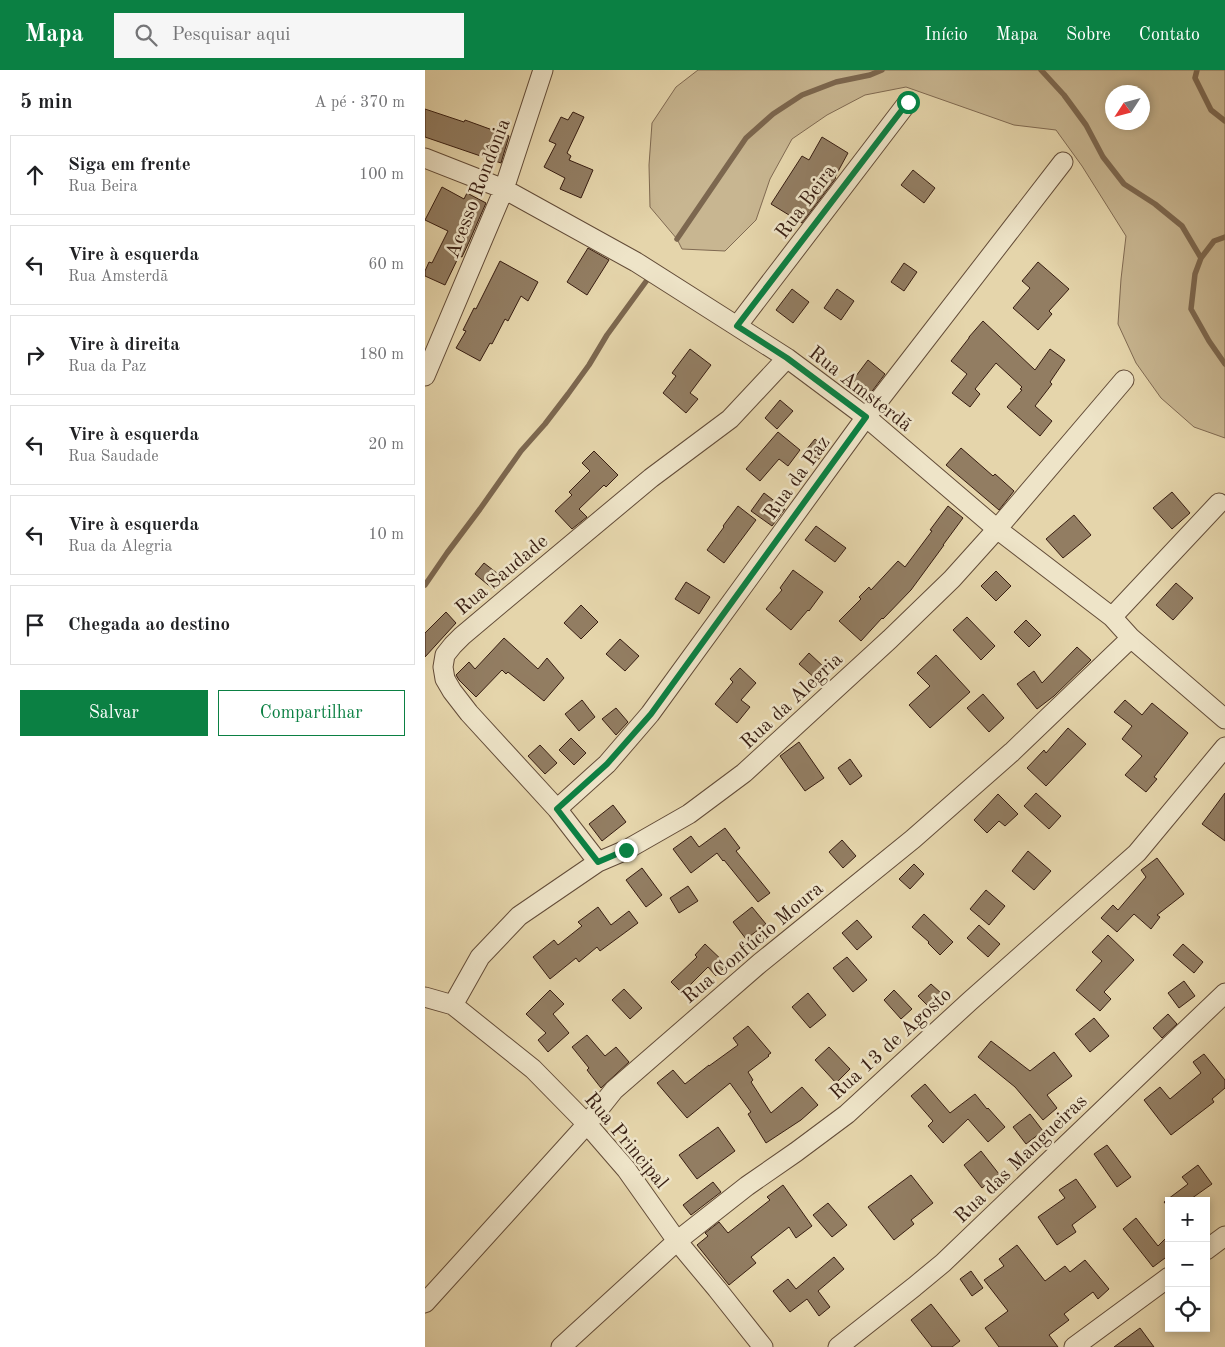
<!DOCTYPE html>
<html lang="pt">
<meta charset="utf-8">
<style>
body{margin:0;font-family:"Old Standard TT",serif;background:#f6f6f6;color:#202124}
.controls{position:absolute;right:15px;bottom:15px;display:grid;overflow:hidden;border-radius:0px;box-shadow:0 2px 8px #0003}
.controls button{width:45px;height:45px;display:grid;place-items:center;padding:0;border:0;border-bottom:1px solid #e0e0e0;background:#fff;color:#202124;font:25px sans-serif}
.compass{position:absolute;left:680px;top:15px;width:45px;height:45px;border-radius:50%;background:#fff;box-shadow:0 2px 8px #0003;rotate:234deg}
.stop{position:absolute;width:15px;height:15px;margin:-11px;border:4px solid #0b8043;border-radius:50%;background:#fff}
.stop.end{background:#0b8043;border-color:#fff;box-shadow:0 1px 5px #0008}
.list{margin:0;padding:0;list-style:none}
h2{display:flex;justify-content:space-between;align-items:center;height:65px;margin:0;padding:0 20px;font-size:21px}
h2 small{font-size:16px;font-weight:400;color:#757577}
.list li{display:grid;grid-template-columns:32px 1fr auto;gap:15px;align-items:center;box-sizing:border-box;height:80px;margin:0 10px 10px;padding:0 10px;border:1px solid #e0e0e0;border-radius:0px}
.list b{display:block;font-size:19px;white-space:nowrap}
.list p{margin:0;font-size:16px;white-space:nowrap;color:#757577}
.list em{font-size:16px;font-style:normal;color:#757577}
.actions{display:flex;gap:10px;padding:15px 20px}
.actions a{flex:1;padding:11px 0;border:1px solid #0b8043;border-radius:0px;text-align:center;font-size:18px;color:#0b8043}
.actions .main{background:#0b8043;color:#fff}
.icon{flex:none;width:28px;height:28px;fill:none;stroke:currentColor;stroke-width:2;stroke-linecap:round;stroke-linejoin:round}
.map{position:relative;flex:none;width:800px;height:1277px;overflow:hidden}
header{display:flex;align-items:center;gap:30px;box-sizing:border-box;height:70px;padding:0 25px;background:#0b8043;color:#fff}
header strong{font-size:24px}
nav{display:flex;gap:28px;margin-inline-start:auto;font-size:18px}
.search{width:350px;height:45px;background:#f6f6f6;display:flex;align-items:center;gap:12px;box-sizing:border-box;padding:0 18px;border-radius:0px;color:#757577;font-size:19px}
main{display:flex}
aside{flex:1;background:#fff}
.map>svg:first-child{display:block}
.green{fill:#c8b691;stroke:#806a52;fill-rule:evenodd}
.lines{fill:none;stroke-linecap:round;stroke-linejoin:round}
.stream{stroke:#7c674f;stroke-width:5.5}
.building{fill:#927d62;stroke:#381e12}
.minor-casing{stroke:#634c38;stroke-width:21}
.minor{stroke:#eee4c8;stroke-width:19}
.route{stroke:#0b8043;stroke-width:6}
.labels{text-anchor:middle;stroke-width:5;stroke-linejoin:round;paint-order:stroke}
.street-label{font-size:20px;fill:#381e12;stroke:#eee4c8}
</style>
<header>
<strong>Mapa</strong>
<div class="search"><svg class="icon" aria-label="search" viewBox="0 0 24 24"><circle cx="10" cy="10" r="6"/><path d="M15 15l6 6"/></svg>Pesquisar aqui</div>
<nav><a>Início</a><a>Mapa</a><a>Sobre</a><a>Contato</a></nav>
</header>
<main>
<aside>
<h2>5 min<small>A pé · 370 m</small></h2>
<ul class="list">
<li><svg class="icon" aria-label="ahead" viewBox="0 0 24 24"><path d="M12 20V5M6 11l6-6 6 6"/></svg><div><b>Siga em frente</b><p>Rua Beira</p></div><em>100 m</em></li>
<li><svg class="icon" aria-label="left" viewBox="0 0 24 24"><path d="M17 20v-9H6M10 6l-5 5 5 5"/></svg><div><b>Vire à esquerda</b><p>Rua Amsterdã</p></div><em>60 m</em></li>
<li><svg class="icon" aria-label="right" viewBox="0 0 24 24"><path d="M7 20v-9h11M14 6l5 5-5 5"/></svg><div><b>Vire à direita</b><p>Rua da Paz</p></div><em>180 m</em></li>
<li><svg class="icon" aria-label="left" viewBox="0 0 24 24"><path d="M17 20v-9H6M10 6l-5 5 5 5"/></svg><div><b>Vire à esquerda</b><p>Rua Saudade</p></div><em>20 m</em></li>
<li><svg class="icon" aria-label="left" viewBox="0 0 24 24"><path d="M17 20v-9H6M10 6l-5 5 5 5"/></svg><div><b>Vire à esquerda</b><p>Rua da Alegria</p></div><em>10 m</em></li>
<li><svg class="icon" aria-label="arrive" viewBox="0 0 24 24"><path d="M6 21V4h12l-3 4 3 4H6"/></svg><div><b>Chegada ao destino</b></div></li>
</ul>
<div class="actions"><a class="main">Salvar</a><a>Compartilhar</a></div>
</aside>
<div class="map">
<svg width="800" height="1277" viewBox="0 0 800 1277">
<rect width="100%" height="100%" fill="#e5d5ab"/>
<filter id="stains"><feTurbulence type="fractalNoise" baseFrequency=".004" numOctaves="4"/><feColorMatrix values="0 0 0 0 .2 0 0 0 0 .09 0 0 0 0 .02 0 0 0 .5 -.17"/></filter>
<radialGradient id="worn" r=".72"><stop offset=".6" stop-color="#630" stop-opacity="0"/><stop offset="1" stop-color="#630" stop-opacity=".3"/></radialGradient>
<path class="green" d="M 273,0 L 800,0 L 800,368 L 769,357 L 736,328 L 711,293 L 693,254 L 696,209 L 701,166 L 657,96 L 631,60 L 589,55 L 481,17 L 440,25 L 402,45 L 367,69 L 345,109 L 331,150 L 300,181 L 257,179 L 252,169 L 225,137 L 224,95 L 227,53 L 251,17 ZM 688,22 L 718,22 L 718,52 L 688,52 Z"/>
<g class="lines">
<path class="stream" d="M 616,0 L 639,25 L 661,55 L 678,87 L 699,114 L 730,134 L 757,156 L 776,188
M 772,0 L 770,8 L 786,40 L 800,51
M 800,167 L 789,171 L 776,188 L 770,204 L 766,239 L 784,271 L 800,294
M 252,169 L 321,68 L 348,44 L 377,25 L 411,12 L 445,5 L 457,0
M 0,515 L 22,483 L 55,439 L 96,381 L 120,354 L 143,324 L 164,295 L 182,265 L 225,206"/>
</g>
<path class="building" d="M 0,39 L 39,52 L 40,50 L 84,66 L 76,93 L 0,67 Z
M 148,42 L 159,47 L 142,83 L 146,86 L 144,90 L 168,100 L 156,128 L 135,119 L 140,108 L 119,97 L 131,74 L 124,71 L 136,47 L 143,50 Z
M 397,67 L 423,83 L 410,107 L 411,108 L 377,153 L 346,134 L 377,86 L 384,90 Z
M 488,100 L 510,118 L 499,133 L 476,115 Z
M 17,117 L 39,129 L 42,123 L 61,133 L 44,172 L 37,187 L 34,186 L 20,215 L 0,206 L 0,201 L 4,192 L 7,193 L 23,161 L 0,150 Z
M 163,178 L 184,190 L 162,225 L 142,212 Z
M 75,191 L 113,212 L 103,231 L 96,226 L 83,251 L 80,249 L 67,274 L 65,273 L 55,291 L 31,278 L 41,261 L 38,260 L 49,238 L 51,239 Z
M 613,192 L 644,219 L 624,241 L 627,244 L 613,260 L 588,238 L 605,218 L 597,211 Z
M 479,193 L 492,202 L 479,221 L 466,212 Z
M 367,219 L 384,232 L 368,253 L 351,240 Z
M 412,219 L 429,231 L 416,250 L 399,238 Z
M 558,251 L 610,300 L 625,279 L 640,290 L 625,312 L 627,314 L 610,336 L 627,351 L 615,366 L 582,337 L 597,320 L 595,319 L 597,317 L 571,293 L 550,319 L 555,324 L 545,337 L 527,323 L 542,304 L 526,291 L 544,268 L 544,267 Z
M 265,279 L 286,295 L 265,323 L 273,329 L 261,343 L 238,323 L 251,306 L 247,303 Z
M 443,290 L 460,304 L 445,324 L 428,310 Z
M 355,330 L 368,341 L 352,359 L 340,348 Z
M 353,362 L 375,380 L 363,396 L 354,389 L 335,411 L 321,399 Z
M 390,369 L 402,379 L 393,390 L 381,380 Z
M 536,378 L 568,406 L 570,404 L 589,421 L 574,440 L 521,395 Z
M 169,381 L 193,405 L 181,417 L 179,415 L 154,439 L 162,447 L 147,459 L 130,441 L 147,425 L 144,422 L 165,401 L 157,393 Z
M 747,422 L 765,443 L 747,459 L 728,438 Z
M 339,423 L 360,439 L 347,456 L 326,441 Z
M 313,436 L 331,450 L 299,493 L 282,480 L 299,457 L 298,456 Z
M 523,436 L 538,448 L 518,475 L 519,475 L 486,520 L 458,549 L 457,548 L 436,571 L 414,551 L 436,529 L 434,527 L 444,517 L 446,520 L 473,491 L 480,497 L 507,461 L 505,460 Z
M 649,445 L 666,465 L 638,488 L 621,469 Z
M 391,456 L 421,478 L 410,492 L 380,470 Z
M 59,493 L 77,507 L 68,519 L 50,504 Z
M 368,500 L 398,522 L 384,541 L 383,540 L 366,560 L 341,539 L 357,520 L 355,518 Z
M 571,501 L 586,516 L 571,531 L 556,516 Z
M 261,512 L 285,527 L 274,544 L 250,529 Z
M 751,513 L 768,528 L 748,550 L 731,535 Z
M 156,535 L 173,552 L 156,569 L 139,553 Z
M 21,542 L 31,553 L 0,587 L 0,563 Z
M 542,547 L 570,576 L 556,590 L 528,560 Z
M 601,550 L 616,565 L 604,577 L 589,562 Z
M 79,568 L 113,599 L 122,588 L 139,608 L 119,631 L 83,602 L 81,604 L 77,600 L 51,627 L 34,610 L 31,605 L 44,592 L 50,599 Z
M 195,569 L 214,586 L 200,601 L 181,584 Z
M 652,577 L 666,590 L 629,626 L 612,639 L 592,614 L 609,601 L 617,613 Z
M 384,583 L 400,598 L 391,609 L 374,594 Z
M 511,585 L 545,622 L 505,658 L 484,635 L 505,616 L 492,603 Z
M 315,598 L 331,613 L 316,630 L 325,637 L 312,653 L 290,634 L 308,612 L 305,609 Z
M 558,624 L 579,648 L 564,662 L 542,638 Z
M 157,630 L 170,647 L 154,661 L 140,644 Z
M 700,630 L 717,645 L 727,633 L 763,663 L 729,707 L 732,709 L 721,722 L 700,705 L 717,686 L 697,669 L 707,656 L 689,642 Z
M 191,638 L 203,652 L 191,665 L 177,649 Z
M 643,658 L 661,674 L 621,716 L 602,698 L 619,680 L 621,683 Z
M 146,668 L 161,683 L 149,695 L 134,680 Z
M 374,672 L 399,708 L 380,721 L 355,686 Z
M 115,675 L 132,693 L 120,704 L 103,686 Z
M 425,689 L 437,706 L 425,715 L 413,698 Z
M 611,723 L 636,746 L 624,759 L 599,736 Z
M 800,723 L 800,771 L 777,754 Z
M 573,724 L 593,744 L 580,756 L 574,751 L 562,763 L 549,750 Z
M 188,735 L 201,752 L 177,771 L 164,754 Z
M 300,758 L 315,778 L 311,781 L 345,823 L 333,832 L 299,790 L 298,791 L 292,783 L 266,803 L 248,779 L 266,766 L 274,777 Z
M 417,770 L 431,786 L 418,798 L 404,782 Z
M 603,781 L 626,801 L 609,820 L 587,801 Z
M 732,788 L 759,824 L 732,845 L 735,847 L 726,859 L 709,844 L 692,862 L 676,848 L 688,835 L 693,840 L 721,807 L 716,800 Z
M 489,794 L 499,804 L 485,819 L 474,809 Z
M 217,798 L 237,825 L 221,837 L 201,810 Z
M 263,816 L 273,831 L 254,843 L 245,828 Z
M 561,820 L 580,836 L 564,855 L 545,839 Z
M 173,837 L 186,855 L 204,841 L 213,853 L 175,881 L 172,877 L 154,892 L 151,888 L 125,909 L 108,887 L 129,870 L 133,875 L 157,856 L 153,852 Z
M 327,837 L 341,854 L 321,869 L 308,852 Z
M 499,844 L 528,872 L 515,885 L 503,873 L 504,872 L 487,857 Z
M 432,850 L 447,867 L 432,880 L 417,863 Z
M 554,855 L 575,874 L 563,887 L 542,868 Z
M 683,865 L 709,890 L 679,922 L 686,929 L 675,941 L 651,920 L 677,891 L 667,882 Z
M 280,874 L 302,895 L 291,906 L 283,897 L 257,923 L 246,912 L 272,887 L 270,885 Z
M 758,874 L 778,892 L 769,903 L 748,885 Z
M 422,887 L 442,910 L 428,922 L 408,898 Z
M 759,911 L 770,926 L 754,938 L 743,923 Z
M 506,914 L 517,924 L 504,937 L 493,926 Z
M 199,919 L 217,938 L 205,949 L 187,930 Z
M 125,920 L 139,934 L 128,944 L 144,963 L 123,982 L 113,970 L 121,963 L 101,944 Z
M 469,920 L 487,939 L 476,949 L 459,930 Z
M 383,923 L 401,945 L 385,958 L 367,937 Z
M 743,944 L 752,954 L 737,968 L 728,958 Z
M 669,948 L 684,966 L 665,982 L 650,964 Z
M 323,956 L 346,983 L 343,985 L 344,986 L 323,1002 L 328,1010 L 326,1012 L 346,1043 L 377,1017 L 393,1035 L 376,1050 L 341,1073 L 323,1044 L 326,1042 L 305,1013 L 262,1048 L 232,1013 L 248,1000 L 260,1014 L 284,995 L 284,996 L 313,975 L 308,968 Z
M 162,965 L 180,986 L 191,977 L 204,992 L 176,1018 L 162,1000 L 164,998 L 147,977 Z
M 566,971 L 605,1001 L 629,982 L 647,1006 L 622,1025 L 632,1038 L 618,1050 L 590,1017 L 553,987 Z
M 404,977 L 425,999 L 411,1013 L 390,990 Z
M 779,984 L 800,1010 L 800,1018 L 787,1029 L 789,1032 L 746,1065 L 719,1030 L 735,1017 L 745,1029 L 776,1003 L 768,992 Z
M 500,1014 L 525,1043 L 550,1024 L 562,1039 L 563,1038 L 580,1057 L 563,1072 L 543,1049 L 518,1073 L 503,1056 L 508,1051 L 486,1026 Z
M 605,1044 L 618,1061 L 601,1074 L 588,1057 Z
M 293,1057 L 310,1081 L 272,1109 L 254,1085 Z
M 682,1075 L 706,1107 L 692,1117 L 669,1084 Z
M 556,1081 L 574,1104 L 557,1118 L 539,1095 Z
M 773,1095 L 787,1114 L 763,1131 L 744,1131 L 744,1138 L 739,1132 L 763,1114 L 757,1107 Z
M 486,1105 L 508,1133 L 486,1150 L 489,1154 L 469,1170 L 443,1137 Z
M 651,1109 L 671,1137 L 647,1155 L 651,1162 L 632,1175 L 613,1147 L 640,1128 L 634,1120 Z
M 288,1112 L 296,1122 L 266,1145 L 258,1135 Z
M 358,1115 L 387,1156 L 371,1168 L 364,1157 L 326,1187 L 331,1193 L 304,1215 L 272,1175 L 283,1166 L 280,1163 L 294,1152 L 303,1163 L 345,1130 L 342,1127 Z
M 403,1133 L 422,1155 L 407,1167 L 388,1145 Z
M 711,1148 L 733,1176 L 744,1165 L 744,1185 L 728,1197 L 698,1159 Z
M 592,1175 L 620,1211 L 640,1196 L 645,1202 L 660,1190 L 684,1219 L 673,1229 L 668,1222 L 639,1244 L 644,1250 L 624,1265 L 633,1277 L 574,1277 L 560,1258 L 583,1241 L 559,1210 L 579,1196 L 574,1189 Z
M 409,1187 L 419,1199 L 393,1221 L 405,1237 L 394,1246 L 382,1229 L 365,1242 L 348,1221 L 363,1209 L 371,1219 Z
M 546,1201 L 558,1218 L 547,1226 L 535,1209 Z
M 506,1234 L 535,1271 L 527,1277 L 507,1277 L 486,1250 Z
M 715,1258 L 729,1277 L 689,1277 Z"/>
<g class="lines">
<g class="minor-casing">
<path id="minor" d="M 0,88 L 79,119 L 211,192 L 362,288 L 441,347 L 572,459 L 687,547 L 706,568 L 800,649
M 312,256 L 483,32
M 0,306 L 79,119 L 118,0
M 687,547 L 794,433
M 132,739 L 182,694 L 225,644 L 441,347 L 638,92
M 173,792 L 132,739 L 44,643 L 27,621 L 20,609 L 18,597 L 20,585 L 28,575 L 37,566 L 81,529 L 226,408 L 305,349 L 362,288
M 0,927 L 28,935 L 108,999 L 162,1054 L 201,1099 L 252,1171 L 292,1219 L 338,1277
M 28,935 L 55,887 L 94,846 L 173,792 L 201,780 L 264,744 L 319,703 L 465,569 L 527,509 L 572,459 L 699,310
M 781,1180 L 800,1166
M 0,1233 L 162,1054 L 189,1020 L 335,893 L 488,769 L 587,682 L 706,568
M 136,1277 L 252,1171 L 322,1116 L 371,1082 L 422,1044 L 545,931 L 712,783 L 800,677
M 413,1277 L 489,1217 L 518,1193 L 800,923
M 649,1277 L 744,1207"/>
</g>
<use href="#minor" class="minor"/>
</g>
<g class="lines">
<path class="route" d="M 201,780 L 173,792 L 132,739 L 182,694 L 226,644 L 441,347 L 362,288 L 312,256 L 483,32"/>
</g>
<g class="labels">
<g class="street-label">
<text transform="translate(52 118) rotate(-69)" y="7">Acesso Rondônia</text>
<text transform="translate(380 131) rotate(-53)" y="7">Rua Beira</text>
<text transform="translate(436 318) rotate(38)" y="7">Rua Amsterdã</text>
<text transform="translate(371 407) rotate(-54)" y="7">Rua da Paz</text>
<text transform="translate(76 504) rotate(-40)" y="7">Rua Saudade</text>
<text transform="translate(366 630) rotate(-43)" y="7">Rua da Alegria</text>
<text transform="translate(327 872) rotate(-40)" y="7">Rua Confúcio Moura</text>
<text transform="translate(465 973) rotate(-42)" y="7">Rua 13 de Agosto</text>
<text transform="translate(202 1070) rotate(50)" y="7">Rua Principal</text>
<text transform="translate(595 1088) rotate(-44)" y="7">Rua das Mangueiras</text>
</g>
</g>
<rect width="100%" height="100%" filter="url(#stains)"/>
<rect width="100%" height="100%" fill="url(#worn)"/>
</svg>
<div class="controls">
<button>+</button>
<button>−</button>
<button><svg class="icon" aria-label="locate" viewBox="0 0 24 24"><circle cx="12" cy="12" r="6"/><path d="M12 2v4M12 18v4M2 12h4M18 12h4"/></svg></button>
</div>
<svg class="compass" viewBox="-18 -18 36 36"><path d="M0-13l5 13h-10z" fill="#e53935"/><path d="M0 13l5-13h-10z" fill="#757577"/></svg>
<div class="stop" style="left:483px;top:32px"></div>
<div class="stop end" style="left:201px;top:780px"></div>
</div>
</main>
